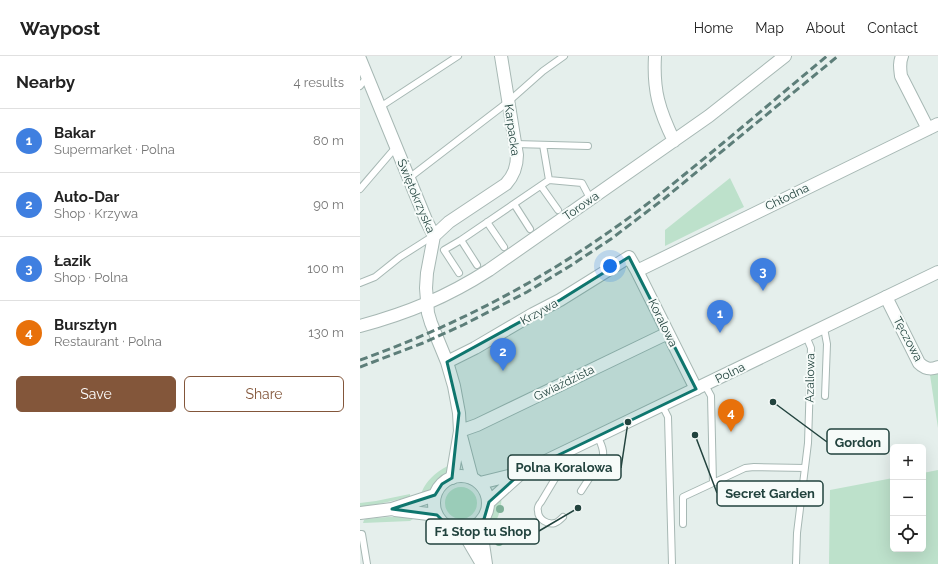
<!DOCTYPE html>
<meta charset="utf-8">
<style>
body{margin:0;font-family:Raleway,sans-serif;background:#f6f6f6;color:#222}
.controls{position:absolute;right:12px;bottom:12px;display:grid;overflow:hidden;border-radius:6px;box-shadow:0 4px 16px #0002}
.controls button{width:36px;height:36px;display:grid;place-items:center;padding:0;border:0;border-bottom:1px solid #e0e0e0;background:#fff;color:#222;font:20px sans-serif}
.you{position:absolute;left:250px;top:210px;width:14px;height:14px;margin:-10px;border:3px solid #fff;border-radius:50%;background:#1a73e8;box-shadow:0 0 0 6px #1a73e833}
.badge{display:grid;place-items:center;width:26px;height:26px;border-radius:50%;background:#83563a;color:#fff;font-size:13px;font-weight:700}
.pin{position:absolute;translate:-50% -33px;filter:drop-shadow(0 1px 2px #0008)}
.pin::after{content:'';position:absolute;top:21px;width:14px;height:12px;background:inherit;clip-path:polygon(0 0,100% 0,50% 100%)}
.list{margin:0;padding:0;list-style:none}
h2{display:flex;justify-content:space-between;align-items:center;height:52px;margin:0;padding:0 16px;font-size:17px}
h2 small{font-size:13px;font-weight:400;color:#767676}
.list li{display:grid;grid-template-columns:26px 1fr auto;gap:12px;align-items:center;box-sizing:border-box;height:64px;padding:0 16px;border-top:1px solid #e0e0e0}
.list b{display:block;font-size:15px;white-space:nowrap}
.list p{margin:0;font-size:13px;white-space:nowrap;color:#767676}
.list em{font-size:13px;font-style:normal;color:#767676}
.actions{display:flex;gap:8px;padding:12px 16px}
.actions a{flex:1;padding:9px 0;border:1px solid #83563a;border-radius:6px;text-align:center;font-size:14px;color:#83563a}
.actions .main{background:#83563a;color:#fff}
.icon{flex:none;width:22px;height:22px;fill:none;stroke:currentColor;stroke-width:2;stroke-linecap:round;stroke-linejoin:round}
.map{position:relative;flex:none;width:578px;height:508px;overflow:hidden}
header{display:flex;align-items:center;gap:24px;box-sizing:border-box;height:56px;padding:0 20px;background:#fff;border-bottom:1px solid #e0e0e0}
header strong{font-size:19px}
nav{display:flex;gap:22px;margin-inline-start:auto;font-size:14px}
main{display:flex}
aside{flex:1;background:#fff}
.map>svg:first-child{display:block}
.green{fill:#bde1cb}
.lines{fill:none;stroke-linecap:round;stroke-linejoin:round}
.service-casing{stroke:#a7b8b4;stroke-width:8}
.minor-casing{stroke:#a7b8b4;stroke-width:14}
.tertiary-casing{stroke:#a7b8b4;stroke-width:14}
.service{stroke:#fff;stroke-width:6}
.minor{stroke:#fff;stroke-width:12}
.tertiary{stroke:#fff;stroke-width:12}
.rail{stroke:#5d7e79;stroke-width:3;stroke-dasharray:8 4;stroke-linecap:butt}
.tree{fill:#7eb098}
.marked{fill:#0f766e;fill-opacity:0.2;stroke:#0f766e;stroke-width:3;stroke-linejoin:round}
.labels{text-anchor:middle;stroke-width:4;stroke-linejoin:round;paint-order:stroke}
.street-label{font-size:12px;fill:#22433e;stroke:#f6fbf9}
.leader{fill:none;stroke:#22433e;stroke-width:1.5}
.callout-dot{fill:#22433e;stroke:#f6fbf9;stroke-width:1.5}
.callout{fill:#f6fbf9;stroke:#22433e;stroke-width:1.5}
.callout-label{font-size:13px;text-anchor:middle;font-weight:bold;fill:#22433e}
</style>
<header>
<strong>Waypost</strong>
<nav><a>Home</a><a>Map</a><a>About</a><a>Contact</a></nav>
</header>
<main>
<aside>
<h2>Nearby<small>4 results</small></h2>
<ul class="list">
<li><span class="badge" style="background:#3f7fe0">1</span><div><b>Bakar</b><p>Supermarket · Polna</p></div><em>80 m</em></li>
<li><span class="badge" style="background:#3f7fe0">2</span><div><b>Auto-Dar</b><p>Shop · Krzywa</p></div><em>90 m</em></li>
<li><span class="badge" style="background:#3f7fe0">3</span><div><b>Łazik</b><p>Shop · Polna</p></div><em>100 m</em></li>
<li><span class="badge" style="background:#e8710a">4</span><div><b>Bursztyn</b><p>Restaurant · Polna</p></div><em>130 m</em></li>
</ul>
<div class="actions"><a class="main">Save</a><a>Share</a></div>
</aside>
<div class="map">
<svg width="578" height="508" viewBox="0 0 578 508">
<rect width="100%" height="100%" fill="#e5efec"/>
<path class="green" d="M 370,122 L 384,151 L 305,190 L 305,174 Z
M 578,317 L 578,372 L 570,319 Z
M 90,409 L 85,418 L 78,424 L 72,432 L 61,439 C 64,426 78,414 90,409 Z
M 578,414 L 578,508 L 469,508 L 470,434 L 533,422 L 533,493 L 563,493 L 563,417 Z
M85 447a16 16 0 1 1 32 0a16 16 0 1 1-32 0Z
M 50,438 L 50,441 L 18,448 L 0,451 L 0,447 L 16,445 Z
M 141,441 C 143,454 135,470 126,479 C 126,476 125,473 126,469 C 127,466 129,464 131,461 C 135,453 134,448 141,441 Z
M 28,461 L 53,461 L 53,463 L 50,465 L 3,467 L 4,464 L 6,463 Z
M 63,461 L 71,464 L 82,474 L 97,481 L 104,487 C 88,488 70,475 63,461 Z"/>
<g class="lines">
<g class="service-casing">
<path id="service" d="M 0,30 L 7,21
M 20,51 L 98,0
M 155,88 L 228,90
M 49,122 L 148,46 L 183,15 L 204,0
M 189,124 L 222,127 L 231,144
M 181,130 L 198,154
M 0,133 L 36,91
M 154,148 L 170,173
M 127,166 L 144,191
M 117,209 L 101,184 L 189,124 L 183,89
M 99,217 L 84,194 L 101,184
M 0,227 L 15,221 L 40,201 L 73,180
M 464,272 L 467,288 L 465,340
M 345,329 L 351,340 L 353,427 L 385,412 L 394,411 L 445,412
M 302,349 L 308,361 L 312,508
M 196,401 L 200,413 L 199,416 L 181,446 C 179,448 177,452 178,455 C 178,463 187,469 195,467 C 198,466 200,464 203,461
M 221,435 L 243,401 C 244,393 241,388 238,381
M 323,468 L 323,441 L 353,427
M 0,478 L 2,478 L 7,508
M 436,508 L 437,477 L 448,387 L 451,292 L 446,280"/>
</g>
<g class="minor-casing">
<path id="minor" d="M 295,0 C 293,35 299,54 314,85
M 542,0 C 539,7 540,12 541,20 L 568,73
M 0,3 L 66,164 L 74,180 L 67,217 L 66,232 L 68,257 L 71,267 L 87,306 L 94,330 L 99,357 L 100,375 L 92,422
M 74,180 L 89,166 L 146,128 C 154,119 157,111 157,99 L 141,0
M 277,215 L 578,68
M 526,241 L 559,307 C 565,313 570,314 578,311
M 0,270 C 48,257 87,241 129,214 L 349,60 L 425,0
M 87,306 L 115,292 L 173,258 L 200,244 L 269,201 L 277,215 L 336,333
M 100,375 L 117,369 L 308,277
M 101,380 L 112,422"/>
</g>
<g class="tertiary-casing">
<path id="tertiary" d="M74 447a27 27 0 1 1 54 0a27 27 0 1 1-54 0Z
M 120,427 L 161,417 L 578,216
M 129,446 L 160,418
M 35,454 L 77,459
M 0,457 L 32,453 L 75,439
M 120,467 L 126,508
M 102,474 L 122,508"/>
</g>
<use href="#service" class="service"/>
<use href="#minor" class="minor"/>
<use href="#tertiary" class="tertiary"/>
<path class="rail" d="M 0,304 C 87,273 170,231 246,178 C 287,150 325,118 363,87 C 398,58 432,29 467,0
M 0,311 L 63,287 L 103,269 L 167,236 L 210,210 L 251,183 L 305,142 L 478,0"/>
</g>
<g class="tree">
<circle cx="140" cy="453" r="4"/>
<circle cx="139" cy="486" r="4"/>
</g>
<path class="marked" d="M 269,201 L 336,333 L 161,417 L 129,446 L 124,463 L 112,472 L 90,472 L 77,459 L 32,453 L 75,439 L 82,428 L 92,422 L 99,357 L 87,306 L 200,244 Z"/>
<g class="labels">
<g class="street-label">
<text transform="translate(152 74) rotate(82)" y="4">Karpacka</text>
<text transform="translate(56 140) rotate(67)" y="4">Świętokrzyska</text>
<text transform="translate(427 141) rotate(-26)" y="4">Chłodna</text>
<text transform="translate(221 150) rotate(-35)" y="4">Torowa</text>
<text transform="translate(179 256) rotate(-29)" y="4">Krzywa</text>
<text transform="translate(303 267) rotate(64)" y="4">Koralowa</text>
<text transform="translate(548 283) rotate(62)" y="4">Tęczowa</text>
<text transform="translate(370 317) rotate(-26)" y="4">Polna</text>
<text transform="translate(450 322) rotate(-89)" y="4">Azaliowa</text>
<text transform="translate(204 327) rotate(-26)" y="4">Gwiaździsta</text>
</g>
</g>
<path class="leader" d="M413 346L467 386M268 366L261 412M335 379L357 437M218 452L179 475"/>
<g class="callout-dot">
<circle cx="413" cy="346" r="4"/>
<circle cx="268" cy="366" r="4"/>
<circle cx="335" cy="379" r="4"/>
<circle cx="218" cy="452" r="4"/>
</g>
<g class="callout">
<rect x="467" y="373" width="62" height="25" rx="4"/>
<rect x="148" y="399" width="113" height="25" rx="4"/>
<rect x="357" y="425" width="106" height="25" rx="4"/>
<rect x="66" y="463" width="113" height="25" rx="4"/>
</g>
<g class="callout-label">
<text x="498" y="391">Gordon</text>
<text x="204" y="416">Polna Koralowa</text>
<text x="410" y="442">Secret Garden</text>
<text x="123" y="480">F1 Stop tu Shop</text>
</g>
</svg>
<div class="controls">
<button>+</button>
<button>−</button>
<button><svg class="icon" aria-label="locate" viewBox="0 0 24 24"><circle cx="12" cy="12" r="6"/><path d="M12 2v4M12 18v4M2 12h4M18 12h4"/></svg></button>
</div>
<div class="you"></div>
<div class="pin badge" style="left:360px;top:277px;background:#3f7fe0">1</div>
<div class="pin badge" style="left:143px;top:315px;background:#3f7fe0">2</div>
<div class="pin badge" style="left:403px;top:235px;background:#3f7fe0">3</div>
<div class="pin badge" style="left:371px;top:376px;background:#e8710a">4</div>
</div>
</main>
